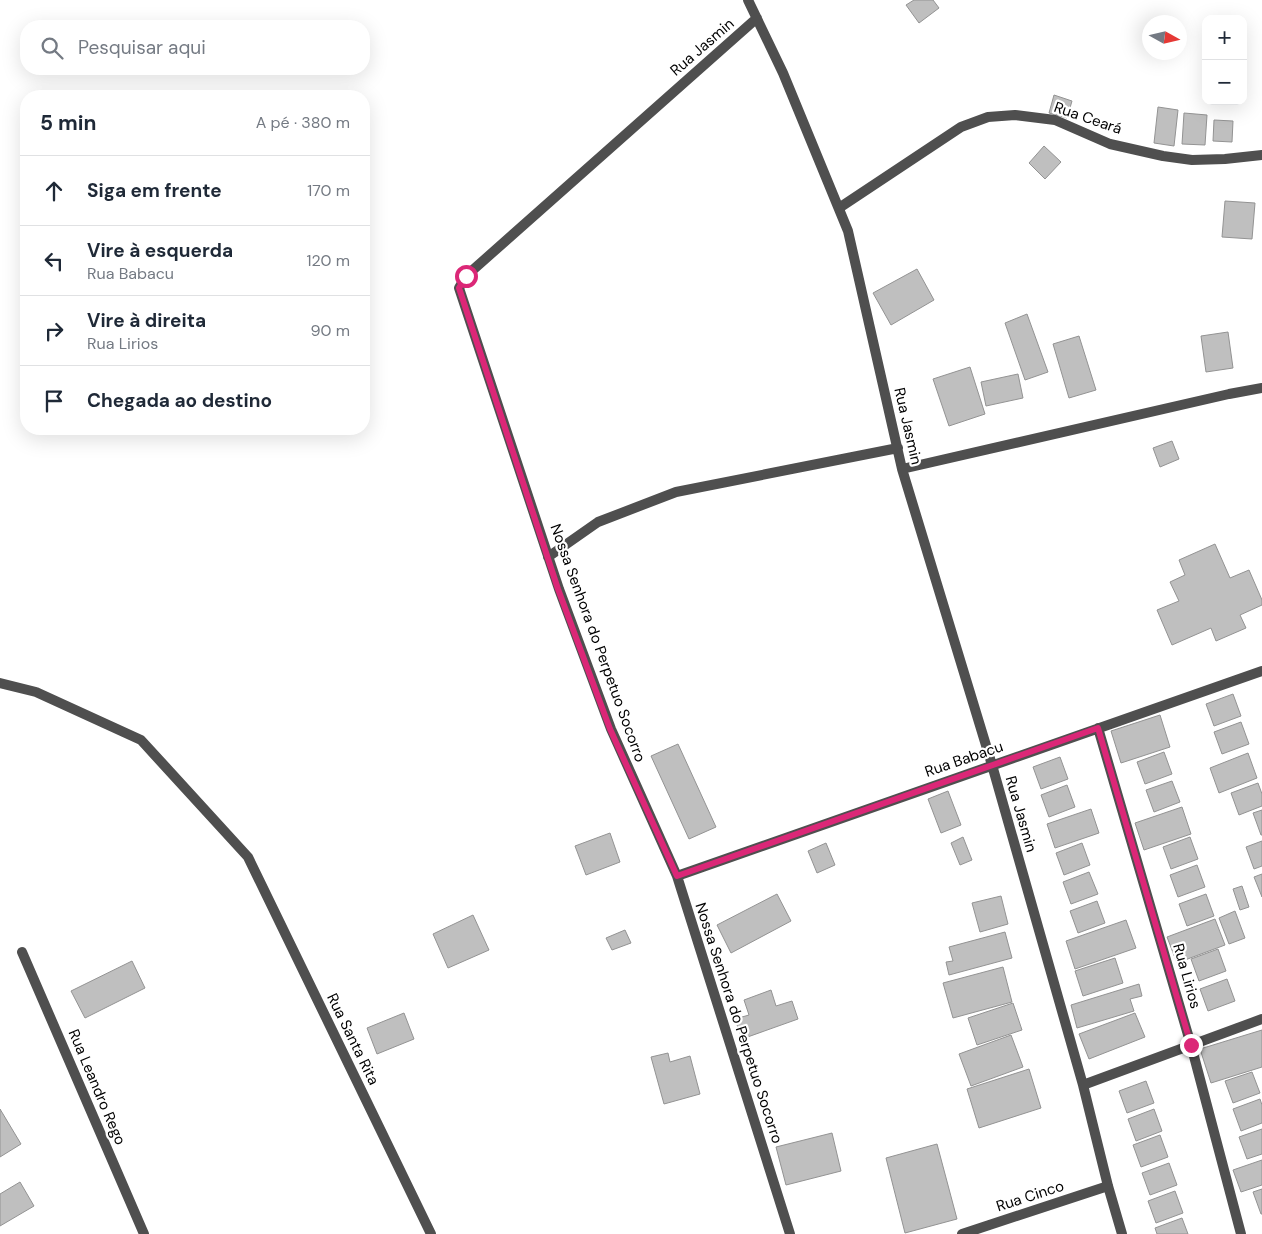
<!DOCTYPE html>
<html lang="pt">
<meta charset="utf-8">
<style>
body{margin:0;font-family:"DM Sans",sans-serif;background:#f6f6f7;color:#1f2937}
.controls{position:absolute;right:15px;top:15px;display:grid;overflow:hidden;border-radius:10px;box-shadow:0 5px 20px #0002}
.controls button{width:45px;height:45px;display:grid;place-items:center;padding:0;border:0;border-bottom:1px solid #e0e1e3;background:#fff;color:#1f2937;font:25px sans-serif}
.compass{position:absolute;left:1142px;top:15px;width:45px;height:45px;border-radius:50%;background:#fff;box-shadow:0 5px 20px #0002;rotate:98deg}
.stop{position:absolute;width:15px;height:15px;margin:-11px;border:4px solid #db2777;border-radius:50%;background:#fff}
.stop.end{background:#db2777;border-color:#fff;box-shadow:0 1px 5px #0008}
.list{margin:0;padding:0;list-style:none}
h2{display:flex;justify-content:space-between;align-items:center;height:65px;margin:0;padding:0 20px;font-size:21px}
h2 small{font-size:16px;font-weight:400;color:#747a83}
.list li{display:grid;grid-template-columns:32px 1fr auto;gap:15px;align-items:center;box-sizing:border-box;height:70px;padding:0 20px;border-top:1px solid #e0e1e3}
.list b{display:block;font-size:19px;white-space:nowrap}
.list p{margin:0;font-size:16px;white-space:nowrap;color:#747a83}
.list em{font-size:16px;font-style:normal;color:#747a83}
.icon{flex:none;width:28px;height:28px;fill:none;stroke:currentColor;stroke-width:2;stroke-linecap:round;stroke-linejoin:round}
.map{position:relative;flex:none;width:1262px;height:1234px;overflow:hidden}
.search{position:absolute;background:#fff;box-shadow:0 5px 20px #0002;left:20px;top:20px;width:350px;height:55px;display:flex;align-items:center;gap:12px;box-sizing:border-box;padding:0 18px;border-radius:20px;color:#747a83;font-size:19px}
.panel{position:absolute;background:#fff;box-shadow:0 5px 20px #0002;left:20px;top:90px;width:350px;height:345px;border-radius:20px}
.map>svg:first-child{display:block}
.building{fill:#bfbfbf;stroke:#939393}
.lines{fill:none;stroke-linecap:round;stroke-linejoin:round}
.street{stroke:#4f4f4f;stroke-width:10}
.route{stroke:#db2777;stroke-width:6}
.labels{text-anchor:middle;stroke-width:4.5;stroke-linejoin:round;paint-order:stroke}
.street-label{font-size:15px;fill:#000;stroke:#fff}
</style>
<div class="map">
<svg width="1262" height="1234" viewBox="0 0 1262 1234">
<rect width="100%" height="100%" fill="#fff"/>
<path class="building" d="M 914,0 L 933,0 L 939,8 L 919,23 L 906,5 Z
M 1054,95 L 1072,101 L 1067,118 L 1049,113 Z
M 1158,107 L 1178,110 L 1174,146 L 1154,143 Z
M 1184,113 L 1207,115 L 1205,145 L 1182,144 Z
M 1214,120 L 1233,121 L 1232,142 L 1213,141 Z
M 1044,146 L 1061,162 L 1045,179 L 1029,163 Z
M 1225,201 L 1255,203 L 1252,239 L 1222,237 Z
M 917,269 L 934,300 L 891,325 L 873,293 Z
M 1027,314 L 1048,372 L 1025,380 L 1005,323 Z
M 1228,332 L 1233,368 L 1206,372 L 1201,336 Z
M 1079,336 L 1096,390 L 1069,398 L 1053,344 Z
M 970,367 L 985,414 L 949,426 L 933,379 Z
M 1018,374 L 1023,398 L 986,406 L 981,382 Z
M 1172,441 L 1179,459 L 1160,467 L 1153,448 Z
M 1215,544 L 1230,578 L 1249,570 L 1262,600 L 1262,605 L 1240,615 L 1246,628 L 1216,641 L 1211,628 L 1172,645 L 1157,610 L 1179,601 L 1170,582 L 1185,575 L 1179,560 Z
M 1233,694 L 1241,716 L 1214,726 L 1206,704 Z
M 1160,715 L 1170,747 L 1121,763 L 1111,731 Z
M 1241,722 L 1249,744 L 1222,754 L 1214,732 Z
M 678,744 L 716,827 L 689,839 L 651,756 Z
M 1164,752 L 1172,774 L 1145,784 L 1137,762 Z
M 1248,753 L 1257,778 L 1219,793 L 1210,768 Z
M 1060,757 L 1068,779 L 1041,789 L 1033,767 Z
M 1172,781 L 1180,802 L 1154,812 L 1146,790 Z
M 1258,783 L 1262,794 L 1262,806 L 1239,815 L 1231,793 Z
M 1067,785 L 1075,807 L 1049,817 L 1041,795 Z
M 948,791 L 961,825 L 941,833 L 928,799 Z
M 1182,807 L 1191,834 L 1144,850 L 1135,823 Z
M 1091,809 L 1099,833 L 1055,848 L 1047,824 Z
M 1262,810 L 1262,835 L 1261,835 L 1253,813 Z
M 610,833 L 620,862 L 586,875 L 575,846 Z
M 963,837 L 972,860 L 960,865 L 951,843 Z
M 1190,837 L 1198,859 L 1171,869 L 1163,847 Z
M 1262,841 L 1262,866 L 1254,869 L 1246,847 Z
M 826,843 L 835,865 L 817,873 L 808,851 Z
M 1082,843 L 1090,865 L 1064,875 L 1056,853 Z
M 1197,865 L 1205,887 L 1178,897 L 1170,875 Z
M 1089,872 L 1098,894 L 1071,904 L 1063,882 Z
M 1262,874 L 1262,897 L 1254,877 Z
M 1242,886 L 1249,907 L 1240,910 L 1233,889 Z
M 777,894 L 791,921 L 731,953 L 717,925 Z
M 1206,894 L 1214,916 L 1187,926 L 1179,904 Z
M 1001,896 L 1008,924 L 980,932 L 972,903 Z
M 1097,901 L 1105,923 L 1078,933 L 1070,911 Z
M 1235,911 L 1245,938 L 1229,944 L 1219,918 Z
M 473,915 L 489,950 L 448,968 L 433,934 Z
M 1215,919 L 1225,945 L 1177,963 L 1167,937 Z
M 1126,920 L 1136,948 L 1075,969 L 1066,941 Z
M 625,930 L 631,943 L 612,950 L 606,938 Z
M 1005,932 L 1012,958 L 949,975 L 946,962 L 953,961 L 949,947 Z
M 1218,949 L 1226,971 L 1199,981 L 1191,959 Z
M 1115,958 L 1123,983 L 1083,996 L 1075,971 Z
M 132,961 L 145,988 L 85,1018 L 71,991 Z
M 1003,967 L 1012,1002 L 953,1018 L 943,983 Z
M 1227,979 L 1235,1001 L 1208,1011 L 1200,989 Z
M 1139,984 L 1142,996 L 1130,999 L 1134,1011 L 1077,1028 L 1071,1005 Z
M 771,990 L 776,1006 L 792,1001 L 798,1019 L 742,1039 L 735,1019 L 749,1015 L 744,1000 Z
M 1013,1003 L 1022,1030 L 977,1045 L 968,1018 Z
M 404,1013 L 414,1039 L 377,1054 L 367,1028 Z
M 1135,1013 L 1145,1037 L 1089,1059 L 1079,1034 Z
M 1262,1030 L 1262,1067 L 1211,1083 L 1200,1049 Z
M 1011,1035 L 1023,1067 L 971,1086 L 959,1054 Z
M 668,1053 L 670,1062 L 690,1056 L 700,1094 L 664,1104 L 651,1057 Z
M 1029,1069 L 1041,1108 L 979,1128 L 967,1089 Z
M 1252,1072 L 1260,1093 L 1233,1103 L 1225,1081 Z
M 1146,1081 L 1154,1103 L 1127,1113 L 1119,1091 Z
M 1260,1099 L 1262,1105 L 1262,1123 L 1241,1131 L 1233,1109 Z
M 0,1109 L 21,1144 L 0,1157 Z
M 1154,1109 L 1162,1131 L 1136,1141 L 1128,1119 Z
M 1262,1129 L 1262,1154 L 1247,1159 L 1239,1137 Z
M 832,1133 L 841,1171 L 786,1185 L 776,1147 Z
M 1160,1135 L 1168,1157 L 1141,1167 L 1133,1145 Z
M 937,1144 L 957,1219 L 905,1233 L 886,1158 Z
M 1262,1160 L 1262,1185 L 1241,1192 L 1233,1170 Z
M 1169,1163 L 1177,1185 L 1150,1195 L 1142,1173 Z
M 20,1182 L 34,1206 L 0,1226 L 0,1194 Z
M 1262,1189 L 1262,1214 L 1261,1214 L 1253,1192 Z
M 1175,1191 L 1183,1213 L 1156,1223 L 1148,1201 Z
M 1182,1218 L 1188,1234 L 1157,1234 L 1155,1228 Z"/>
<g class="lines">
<path class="street" d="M 748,0 L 783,73 L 848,231 L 902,469 L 992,765 L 1083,1085 L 1108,1186 L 1122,1234
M 757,18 L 466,276 L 459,288 L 559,589 L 611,729 L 677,876 L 790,1234
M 839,208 L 961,127 L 988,117 L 1015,115 L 1055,120 L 1110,144 L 1163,156 L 1192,160 L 1225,159 L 1262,155
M 902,469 L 1229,394 L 1262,388
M 548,557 L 598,522 L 676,492 L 898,448
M 0,683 L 36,692 L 141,740 L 248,857 L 431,1234
M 1098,728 L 1191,1045 L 1241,1234
M 677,876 L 1262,671
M 22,952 L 144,1234
M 1083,1085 L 1262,1019
M 962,1234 L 1108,1186"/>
</g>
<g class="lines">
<path class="route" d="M 466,276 L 459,288 L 558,589 L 610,729 L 677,876 L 1098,728 L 1191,1045"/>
</g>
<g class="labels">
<g class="street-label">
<text transform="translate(702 47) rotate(-41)" y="5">Rua Jasmin</text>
<text transform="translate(1088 118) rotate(19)" y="5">Rua Ceará</text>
<text transform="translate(908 426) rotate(77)" y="5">Rua Jasmin</text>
<text transform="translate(598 643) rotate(70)" y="5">Nossa Senhora do Perpetuo Socorro</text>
<text transform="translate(964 759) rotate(-19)" y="5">Rua Babacu</text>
<text transform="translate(1021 814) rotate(74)" y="5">Rua Jasmin</text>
<text transform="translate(1187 976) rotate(74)" y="5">Rua Lirios</text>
<text transform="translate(739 1023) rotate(72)" y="5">Nossa Senhora do Perpetuo Socorro</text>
<text transform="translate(353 1039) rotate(64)" y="5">Rua Santa Rita</text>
<text transform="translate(97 1087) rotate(67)" y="5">Rua Leandro Rego</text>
<text transform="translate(1030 1196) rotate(-18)" y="5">Rua Cinco</text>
</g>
</g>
</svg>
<div class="controls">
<button>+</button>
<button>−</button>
</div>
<svg class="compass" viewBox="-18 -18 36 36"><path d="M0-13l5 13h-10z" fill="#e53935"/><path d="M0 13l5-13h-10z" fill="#747a83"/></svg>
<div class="stop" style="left:466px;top:276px"></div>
<div class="stop end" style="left:1191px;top:1045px"></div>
<div class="search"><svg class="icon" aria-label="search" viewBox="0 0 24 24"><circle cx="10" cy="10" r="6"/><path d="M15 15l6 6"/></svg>Pesquisar aqui</div>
<section class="panel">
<h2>5 min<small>A pé · 380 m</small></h2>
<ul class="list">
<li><svg class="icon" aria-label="ahead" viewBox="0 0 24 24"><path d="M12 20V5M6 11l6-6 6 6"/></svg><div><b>Siga em frente</b></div><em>170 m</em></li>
<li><svg class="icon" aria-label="left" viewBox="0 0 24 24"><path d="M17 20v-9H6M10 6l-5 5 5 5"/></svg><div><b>Vire à esquerda</b><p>Rua Babacu</p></div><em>120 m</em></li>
<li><svg class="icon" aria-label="right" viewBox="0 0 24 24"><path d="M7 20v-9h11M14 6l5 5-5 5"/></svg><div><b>Vire à direita</b><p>Rua Lirios</p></div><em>90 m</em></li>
<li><svg class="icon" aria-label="arrive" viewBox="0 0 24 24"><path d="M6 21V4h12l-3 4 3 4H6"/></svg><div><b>Chegada ao destino</b></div></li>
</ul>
</section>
</div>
